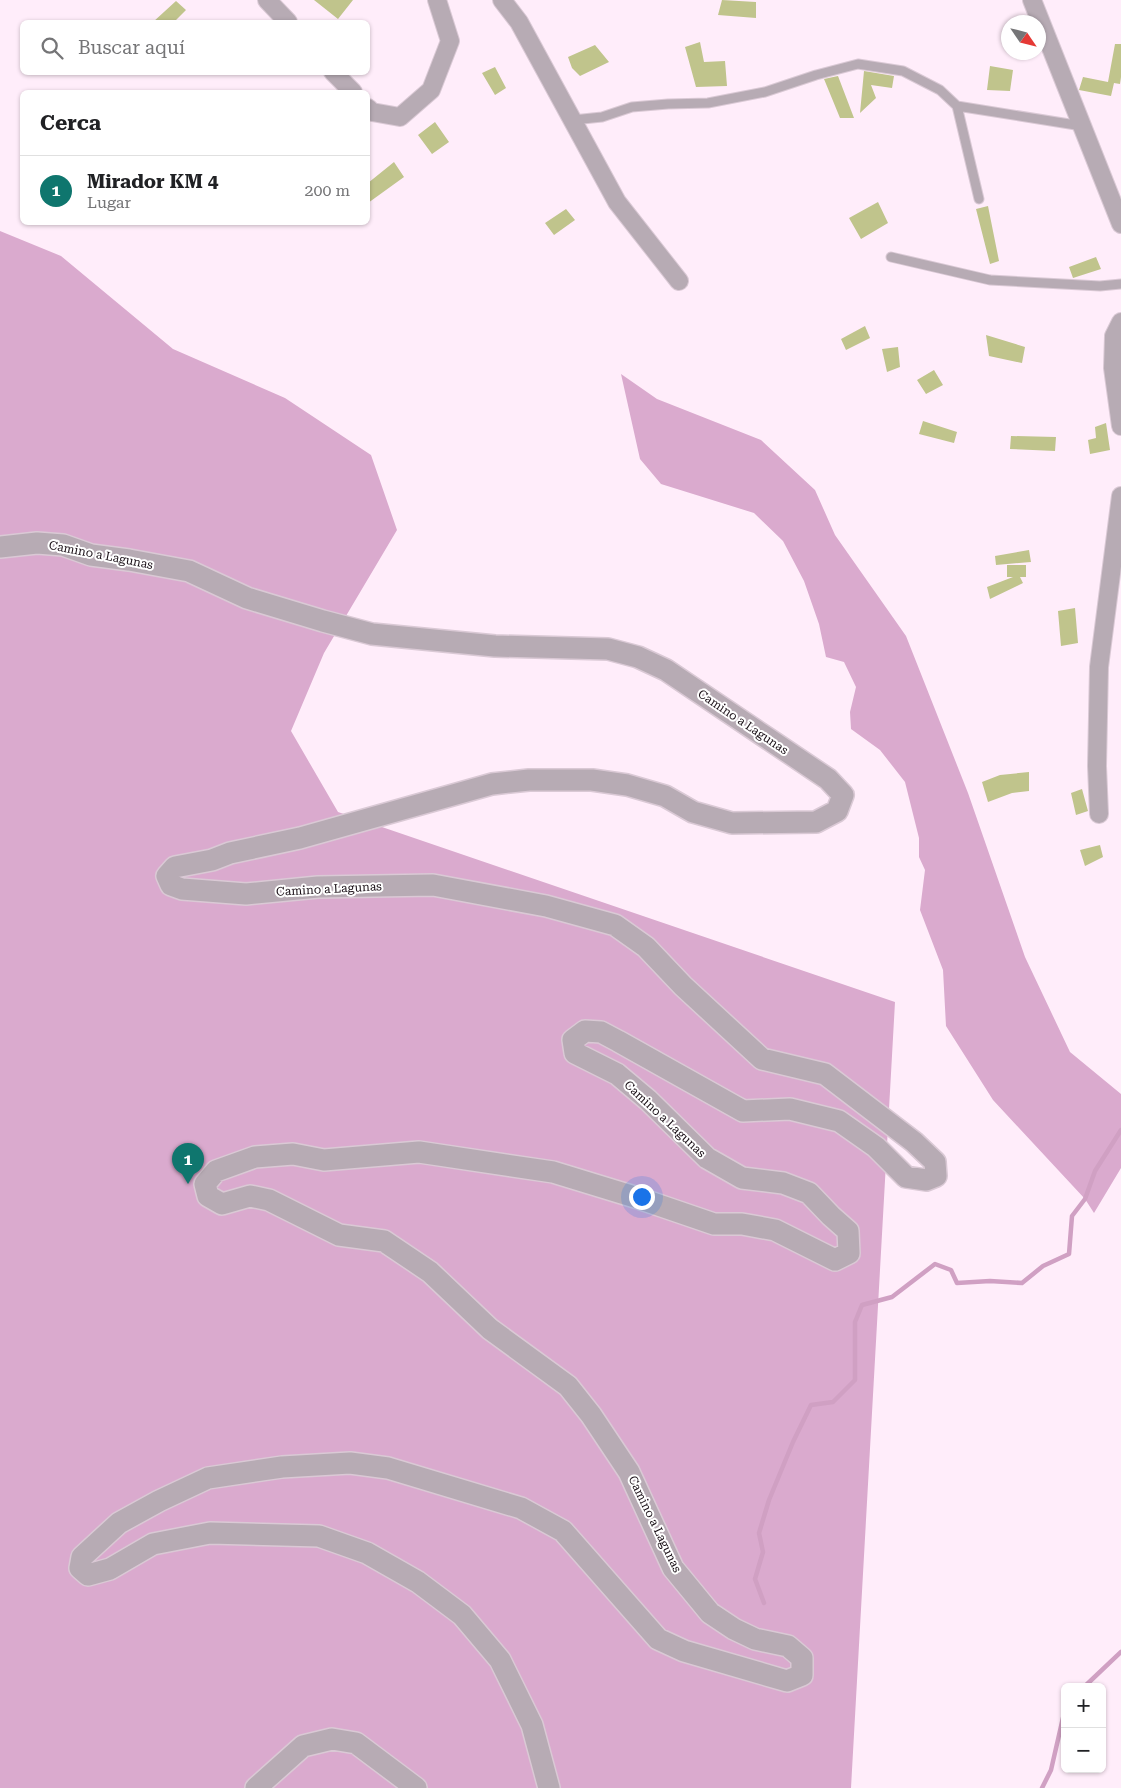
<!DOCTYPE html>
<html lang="es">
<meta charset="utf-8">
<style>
body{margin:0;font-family:"Roboto Serif",serif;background:#f2f2f2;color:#202124}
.controls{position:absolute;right:15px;bottom:15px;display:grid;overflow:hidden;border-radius:8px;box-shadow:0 1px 4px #0004}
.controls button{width:45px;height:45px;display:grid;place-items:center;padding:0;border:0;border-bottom:1px solid #e0e0e0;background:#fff;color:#202124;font:25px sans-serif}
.compass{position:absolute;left:1001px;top:15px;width:45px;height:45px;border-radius:50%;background:#fff;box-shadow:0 1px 4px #0004;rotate:125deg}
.you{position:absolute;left:641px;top:1196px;width:18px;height:18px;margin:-12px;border:4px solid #fff;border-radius:50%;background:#1a73e8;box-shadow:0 0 0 8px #1a73e833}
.badge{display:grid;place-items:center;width:32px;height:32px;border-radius:50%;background:#0f766e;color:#fff;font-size:16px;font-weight:700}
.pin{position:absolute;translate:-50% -41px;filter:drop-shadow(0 1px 2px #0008)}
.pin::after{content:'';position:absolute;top:26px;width:18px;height:15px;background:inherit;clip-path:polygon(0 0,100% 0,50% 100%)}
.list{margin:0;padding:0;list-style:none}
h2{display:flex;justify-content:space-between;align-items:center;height:65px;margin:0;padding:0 20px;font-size:21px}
h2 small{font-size:16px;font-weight:400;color:#757577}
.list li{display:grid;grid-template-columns:32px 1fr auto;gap:15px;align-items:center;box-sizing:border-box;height:70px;padding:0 20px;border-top:1px solid #e0e0e0}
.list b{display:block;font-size:19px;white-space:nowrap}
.list p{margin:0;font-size:16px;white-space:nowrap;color:#757577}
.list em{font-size:16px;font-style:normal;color:#757577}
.icon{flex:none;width:28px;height:28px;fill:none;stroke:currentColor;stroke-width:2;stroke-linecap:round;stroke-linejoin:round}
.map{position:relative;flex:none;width:1121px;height:1788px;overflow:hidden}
.search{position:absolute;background:#fff;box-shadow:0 1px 4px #0004;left:20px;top:20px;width:350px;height:55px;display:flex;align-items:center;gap:12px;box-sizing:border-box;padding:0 18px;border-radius:8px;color:#757577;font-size:19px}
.panel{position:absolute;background:#fff;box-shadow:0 1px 4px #0004;left:20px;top:90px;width:350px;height:135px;border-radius:8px}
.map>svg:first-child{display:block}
.forest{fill:#daaace}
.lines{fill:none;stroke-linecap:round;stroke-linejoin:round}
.stream{stroke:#d0a0c3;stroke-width:4.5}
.building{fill:#c0c48c}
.service-casing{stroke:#dac9d5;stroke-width:11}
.minor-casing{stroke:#dac9d5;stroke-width:20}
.tertiary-casing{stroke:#dac9d5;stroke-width:24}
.service{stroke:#b7abb4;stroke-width:9}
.minor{stroke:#b7abb4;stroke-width:18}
.tertiary{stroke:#b7abb4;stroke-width:21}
.labels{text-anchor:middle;stroke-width:4;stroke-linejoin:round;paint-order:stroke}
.street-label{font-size:12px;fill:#170d14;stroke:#fff}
</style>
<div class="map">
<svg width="1121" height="1788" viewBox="0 0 1121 1788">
<rect width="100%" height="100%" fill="#ffedfa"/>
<path class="forest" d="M 0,231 L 61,256 L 173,349 L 285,398 L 371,455 L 397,530 L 324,653 L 291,731 L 338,812 L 895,1002 L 851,1788 L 0,1788 Z
M 621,374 L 657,399 L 761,440 L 815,490 L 835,535 L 906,636 L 968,793 L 1025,957 L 1070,1052 L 1121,1094 L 1121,1168 L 1094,1213 L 1085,1199 L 993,1100 L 946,1026 L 943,970 L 920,910 L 925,870 L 919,857 L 919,838 L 905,782 L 880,750 L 851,729 L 850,712 L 856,687 L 844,662 L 826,657 L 819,624 L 804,581 L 783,541 L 754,513 L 661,484 L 640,459 Z"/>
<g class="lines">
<path class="stream" d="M 764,1603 L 755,1579 L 763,1552 L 759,1533 L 769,1500 L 793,1442 L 811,1405 L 833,1402 L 855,1380 L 855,1322 L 862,1305 L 892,1297 L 935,1264 L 951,1270 L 957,1283 L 990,1281 L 1022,1283 L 1043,1266 L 1069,1254 L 1072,1216 L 1085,1199 L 1095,1171 L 1121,1130
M 1084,1687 L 1121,1652
M 1042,1788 L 1051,1770 L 1065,1709"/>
</g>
<path class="building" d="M 314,0 L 353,0 L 338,19 Z
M 722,0 L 756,2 L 756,18 L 718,15 Z
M 176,1 L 186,10 L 174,22 L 153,22 Z
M 700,42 L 704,62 L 725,61 L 727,86 L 696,87 L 685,47 Z
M 1115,44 L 1121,44 L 1121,77 L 1120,84 L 1114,83 L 1111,96 L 1079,90 L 1083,77 L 1108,82 Z
M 595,45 L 609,62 L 580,76 L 572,68 L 568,57 Z
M 990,66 L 1013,70 L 1010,91 L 987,90 Z
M 495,67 L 506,88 L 495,95 L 482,73 Z
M 864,71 L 894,76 L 892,88 L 871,85 L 876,98 L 860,113 Z
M 838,76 L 854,118 L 840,118 L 824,79 Z
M 435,122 L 449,142 L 432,154 L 418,135 Z
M 394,162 L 404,177 L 368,203 L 368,183 Z
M 878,202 L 888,223 L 861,239 L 849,218 Z
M 988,206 L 999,261 L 990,264 L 976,209 Z
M 566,209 L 575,220 L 554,235 L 545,223 Z
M 1096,257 L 1101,269 L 1073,278 L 1069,267 Z
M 865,326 L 870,338 L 846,350 L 841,339 Z
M 986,335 L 1025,347 L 1022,363 L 989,356 Z
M 898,347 L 900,367 L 887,372 L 882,349 Z
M 934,370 L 943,385 L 926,394 L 917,380 Z
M 923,421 L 957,432 L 954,443 L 919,434 Z
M 1106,423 L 1110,450 L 1090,454 L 1088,440 L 1096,438 L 1095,427 Z
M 1011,436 L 1056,437 L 1055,451 L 1010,449 Z
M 1029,550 L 1031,562 L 996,565 L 995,556 Z
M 1007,565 L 1026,565 L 1026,577 L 1020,577 L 1023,583 L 990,599 L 987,587 L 1013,577 L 1007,577 Z
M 1075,608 L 1078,643 L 1061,646 L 1058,611 Z
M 1029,772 L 1029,791 L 1012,793 L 988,802 L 982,782 L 1000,775 Z
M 1082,789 L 1088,811 L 1076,815 L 1071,793 Z
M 1100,845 L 1103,857 L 1085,866 L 1080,850 Z"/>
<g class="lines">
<g class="service-casing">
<path id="service" d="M 957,106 L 1082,126
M 573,120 L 602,117 L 632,107 L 668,104 L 708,103 L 765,92 L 816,75 L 858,64 L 903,71 L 940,90 L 957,106 L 979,199
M 891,257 L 990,280 L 1100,286 L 1121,284"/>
</g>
<g class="minor-casing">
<path id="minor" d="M 267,0 L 288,22
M 502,0 L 519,22 L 617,202 L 679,281
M 1032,0 L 1121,224
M 333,72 L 353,92
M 368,108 L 372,112 L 400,117 L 431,90 L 450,41 L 437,0
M 1121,322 L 1114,336 L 1113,368 L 1121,426
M 1099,814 L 1097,766 L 1099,667 L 1121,496"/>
</g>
<g class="tertiary-casing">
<path id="tertiary" d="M 0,547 L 37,543 L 63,545 L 91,555 L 129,560 L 189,571 L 247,598 L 323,621 L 372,634 L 495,646 L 608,649 L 638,657 L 666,670 L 773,742 L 828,779 L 843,795 L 837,811 L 816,822 L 732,823 L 693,812 L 665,796 L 627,785 L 592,780 L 529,780 L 492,784 L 300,838 L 230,853 L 212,860 L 175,867 L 167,876 L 171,885 L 182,889 L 246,894 L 318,887 L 433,885 L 546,906 L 615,925 L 646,947 L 683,986 L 762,1059 L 825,1074 L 914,1142 L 935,1162 L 936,1176 L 926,1180 L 906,1177 L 876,1147 L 839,1121 L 790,1109 L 743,1111 L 618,1041 L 601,1032 L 585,1031 L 573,1040 L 575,1053 L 617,1074 L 648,1100 L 707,1158 L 742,1178 L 783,1183 L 809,1193 L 831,1216 L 848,1231 L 849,1253 L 835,1260 L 775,1230 L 742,1224 L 714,1224 L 638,1198 L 553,1172 L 419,1152 L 324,1160 L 293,1154 L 255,1157 L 216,1171 L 205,1184 L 208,1196 L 222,1204 L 250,1196 L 269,1200 L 339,1235 L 384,1241 L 430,1272 L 490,1329 L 568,1386 L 591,1415 L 629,1472 L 673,1568 L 710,1613 L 734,1629 L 755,1639 L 788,1646 L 802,1658 L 802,1675 L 787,1681 L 684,1651 L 658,1639 L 563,1531 L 521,1508 L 388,1468 L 350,1463 L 282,1467 L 208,1478 L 159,1501 L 119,1523 L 82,1557 L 80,1568 L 88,1575 L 110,1569 L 153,1544 L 210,1533 L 319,1536 L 367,1553 L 418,1582 L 462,1615 L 500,1660 L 532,1725 L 549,1788
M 256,1788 L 303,1746 L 332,1739 L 356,1743 L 416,1788"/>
</g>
<use href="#service" class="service"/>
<use href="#minor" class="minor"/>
<use href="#tertiary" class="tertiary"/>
</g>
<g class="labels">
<g class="street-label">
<text transform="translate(101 555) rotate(11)" y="4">Camino a Lagunas</text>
<text transform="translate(743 722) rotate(34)" y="4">Camino a Lagunas</text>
<text transform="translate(329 889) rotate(-3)" y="4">Camino a Lagunas</text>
<text transform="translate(665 1119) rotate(43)" y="4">Camino a Lagunas</text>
<text transform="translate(655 1524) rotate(64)" y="4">Camino a Lagunas</text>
</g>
</g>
</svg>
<div class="controls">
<button>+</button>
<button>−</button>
</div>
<svg class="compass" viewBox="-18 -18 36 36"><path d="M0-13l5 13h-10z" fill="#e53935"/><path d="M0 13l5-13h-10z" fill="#757577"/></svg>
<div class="you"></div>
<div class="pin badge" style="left:188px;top:1184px">1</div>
<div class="search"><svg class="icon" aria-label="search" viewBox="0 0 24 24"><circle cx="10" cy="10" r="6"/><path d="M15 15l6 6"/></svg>Buscar aquí</div>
<section class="panel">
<h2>Cerca<small></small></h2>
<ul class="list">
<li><span class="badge">1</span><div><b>Mirador KM 4</b><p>Lugar</p></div><em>200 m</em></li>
</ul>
</section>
</div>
